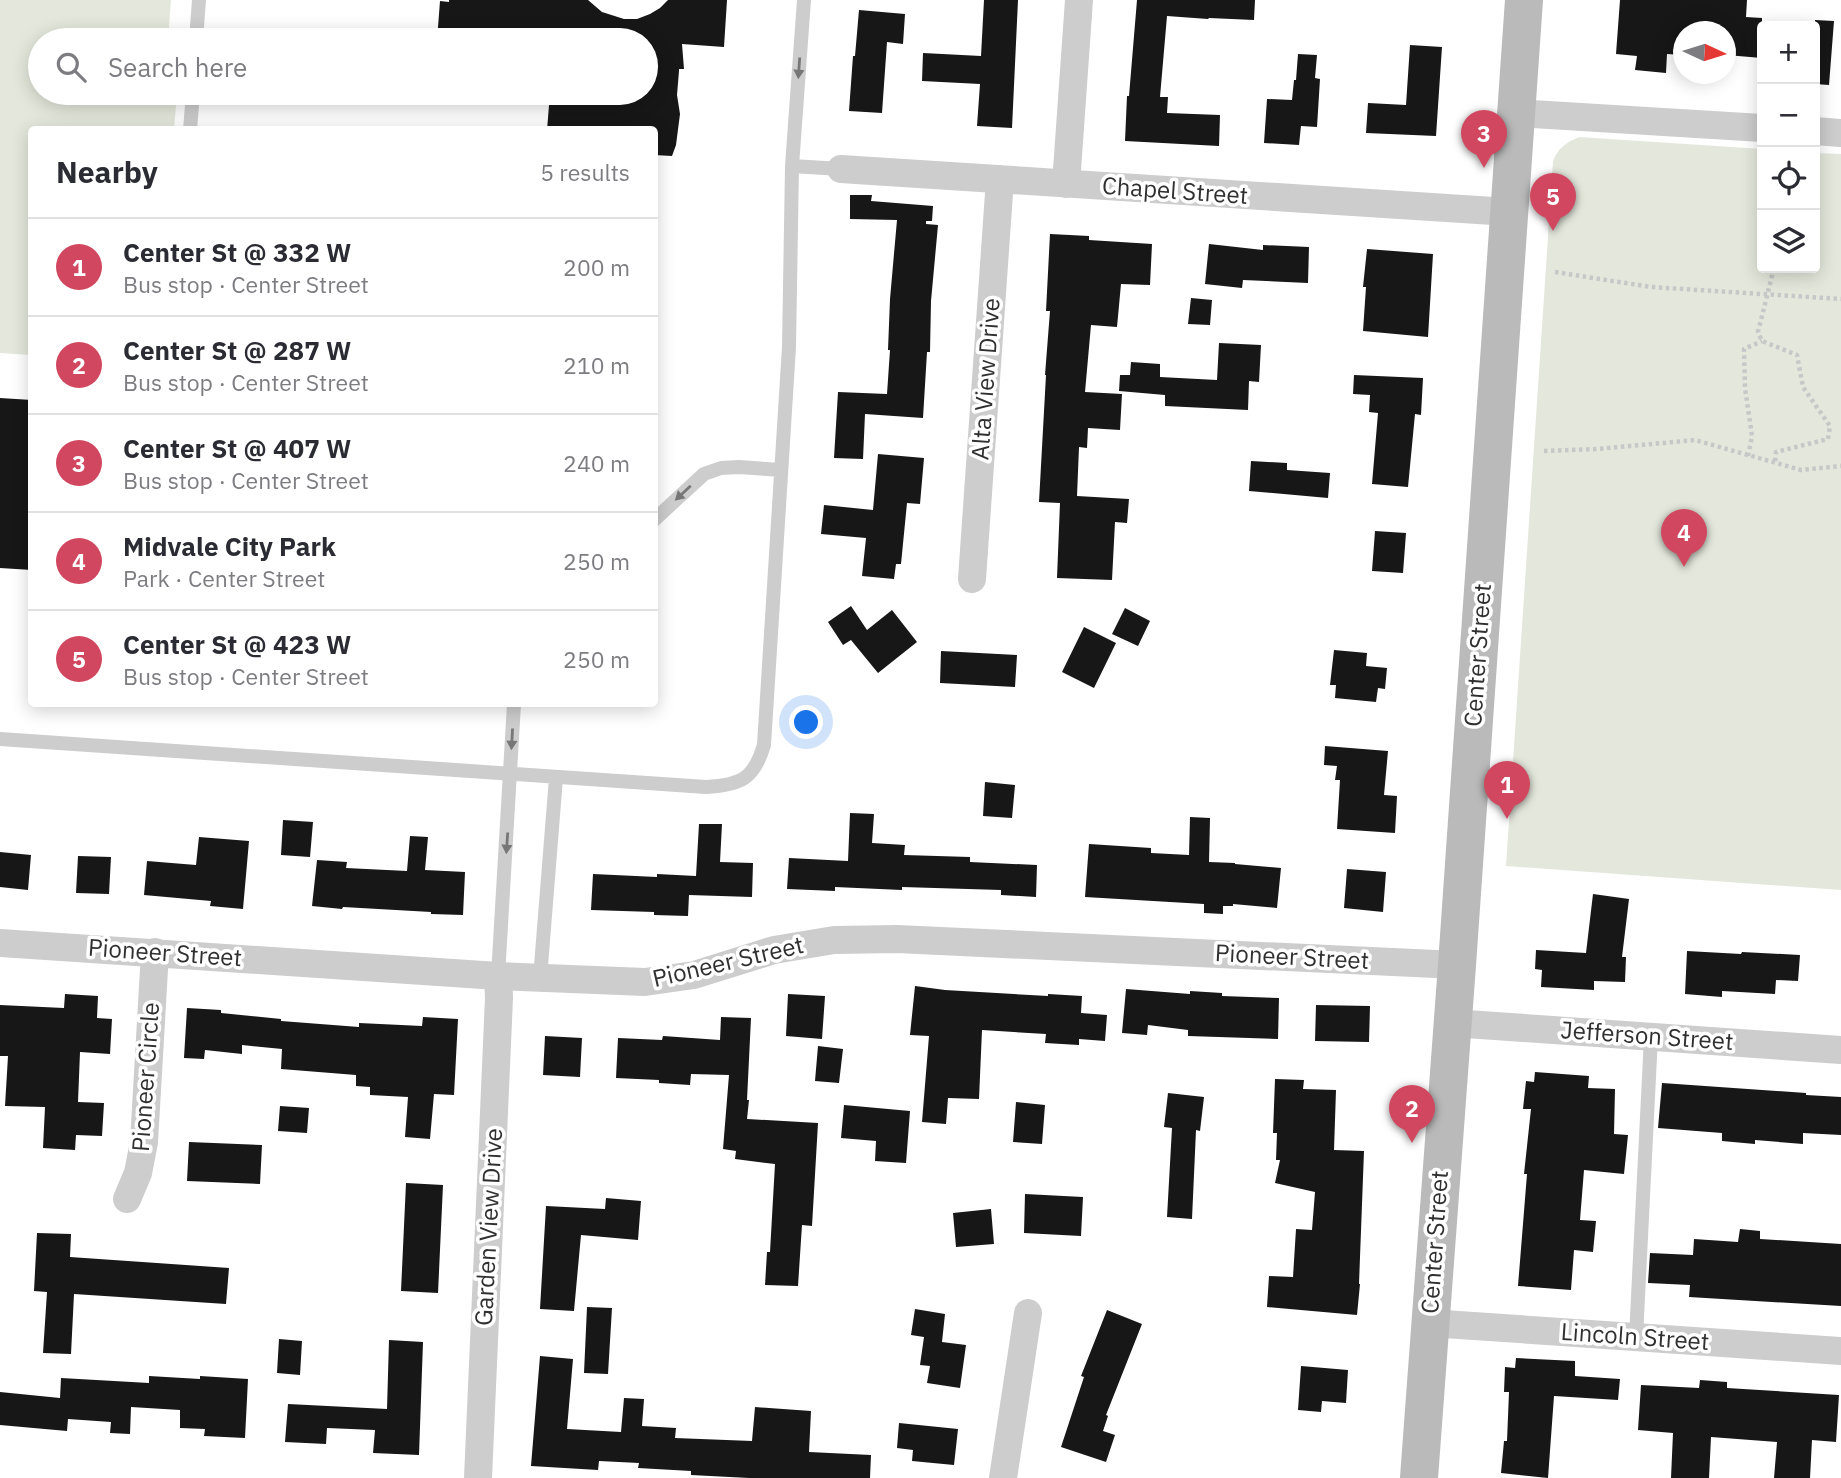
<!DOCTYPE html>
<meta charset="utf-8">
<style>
body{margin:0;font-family:"IBM Plex Sans",sans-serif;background:#f2f2f3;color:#2b2b33}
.controls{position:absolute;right:21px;top:21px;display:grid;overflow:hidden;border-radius:7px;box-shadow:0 4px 18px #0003}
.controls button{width:63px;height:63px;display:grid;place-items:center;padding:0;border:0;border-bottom:2px solid #e1e1e2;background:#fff;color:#2b2b33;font:35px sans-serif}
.compass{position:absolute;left:1673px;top:21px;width:63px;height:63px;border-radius:50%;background:#fff;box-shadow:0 4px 18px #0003;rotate:94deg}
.you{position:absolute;left:807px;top:723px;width:24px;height:24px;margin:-18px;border:5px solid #fff;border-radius:50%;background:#1a73e8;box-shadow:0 0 0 10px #1a73e833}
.badge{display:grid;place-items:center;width:46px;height:46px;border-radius:50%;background:#d1475f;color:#fff;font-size:23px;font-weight:700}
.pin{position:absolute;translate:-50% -58px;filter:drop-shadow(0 2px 4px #0008)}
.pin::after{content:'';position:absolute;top:37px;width:24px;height:21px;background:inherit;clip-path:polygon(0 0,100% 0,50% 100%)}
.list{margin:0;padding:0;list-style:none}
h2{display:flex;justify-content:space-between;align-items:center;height:91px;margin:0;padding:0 28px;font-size:30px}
h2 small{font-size:23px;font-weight:400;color:#7c7c81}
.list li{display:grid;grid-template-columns:46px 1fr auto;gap:21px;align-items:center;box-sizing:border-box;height:98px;padding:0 28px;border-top:2px solid #e1e1e2}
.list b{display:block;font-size:26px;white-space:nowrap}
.list p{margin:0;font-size:23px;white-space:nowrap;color:#7c7c81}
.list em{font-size:23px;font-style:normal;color:#7c7c81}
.icon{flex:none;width:38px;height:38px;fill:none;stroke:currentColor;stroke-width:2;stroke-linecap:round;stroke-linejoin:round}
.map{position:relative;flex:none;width:1841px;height:1478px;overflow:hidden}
.search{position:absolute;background:#fff;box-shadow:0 4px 18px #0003;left:28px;top:28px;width:630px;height:77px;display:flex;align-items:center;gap:18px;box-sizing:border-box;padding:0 24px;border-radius:38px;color:#7c7c81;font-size:26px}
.panel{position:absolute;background:#fff;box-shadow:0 4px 18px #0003;left:28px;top:126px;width:630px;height:581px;border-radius:7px}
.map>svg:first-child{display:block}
.green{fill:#e4e8dc}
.building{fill:#171717}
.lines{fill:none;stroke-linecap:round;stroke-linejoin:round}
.path{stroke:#c7c7c7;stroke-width:4.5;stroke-dasharray:3.5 3.5;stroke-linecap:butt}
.lane{stroke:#cdcdcd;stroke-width:14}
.street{stroke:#cdcdcd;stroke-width:28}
.secondary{stroke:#bababa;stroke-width:38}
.oneway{fill:#777}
.labels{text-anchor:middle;stroke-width:7;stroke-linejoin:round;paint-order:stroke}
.street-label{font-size:24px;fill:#303030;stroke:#fff}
</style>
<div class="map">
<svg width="1841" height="1478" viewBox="0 0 1841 1478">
<rect width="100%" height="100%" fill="#fff"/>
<path class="green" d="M 0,0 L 171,0 L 168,40 L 40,40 L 40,93 L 177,93 L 174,129 L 32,130 L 31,355 L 0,353 Z
M 1579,137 L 1762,149 L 1762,268 L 1815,268 L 1815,153 L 1841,154 L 1841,890 L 1506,866 L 1553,162 C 1557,148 1567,142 1579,137 Z"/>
<path class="building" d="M 449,0 L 588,0 L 602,12 L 624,19 L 637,19 L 650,14 L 660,8 L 668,0 L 727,0 L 724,47 L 682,44 L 684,69 L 679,69 L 679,71 L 677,95 L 680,114 L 676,145 L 672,156 L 654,155 L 654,130 L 547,130 L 550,93 L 646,93 L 646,40 L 437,40 L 440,1 L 449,2 Z
M 984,0 L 1018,0 L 1012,128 L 977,126 L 980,84 L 922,81 L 923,53 L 981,56 Z
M 1137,0 L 1255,0 L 1254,20 L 1209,18 L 1208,19 L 1167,16 L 1160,97 L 1168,97 L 1167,113 L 1220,115 L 1219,146 L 1125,141 L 1127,96 L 1129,96 Z
M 1620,0 L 1747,0 L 1746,17 L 1762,18 L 1762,58 L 1726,55 L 1726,32 L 1684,32 L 1684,55 L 1667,54 L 1666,73 L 1635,70 L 1637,56 L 1616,54 Z
M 859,10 L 905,14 L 903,44 L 887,42 L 882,113 L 849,111 L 853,56 L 855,56 Z
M 1815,20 L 1834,21 L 1829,85 L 1815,84 Z
M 1410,45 L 1442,47 L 1436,136 L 1366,133 L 1368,103 L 1406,105 Z
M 1298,54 L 1317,55 L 1315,78 L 1320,79 L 1317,127 L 1301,126 L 1299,145 L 1264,143 L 1267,99 L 1292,100 L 1294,80 L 1296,80 Z
M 850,195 L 872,195 L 871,201 L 933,206 L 932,221 L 926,221 L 926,224 L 938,225 L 931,301 L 930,352 L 927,352 L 923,418 L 865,414 L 863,459 L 834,458 L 838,392 L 887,394 L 890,350 L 888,350 L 890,299 L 897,220 L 850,219 Z
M 1050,234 L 1089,236 L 1089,240 L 1152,244 L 1150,285 L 1121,284 L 1117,327 L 1091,325 L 1085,392 L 1122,394 L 1120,430 L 1088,428 L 1087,448 L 1079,447 L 1077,496 L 1129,499 L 1127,523 L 1115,522 L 1112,580 L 1057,578 L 1060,503 L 1039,502 L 1046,375 L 1045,375 L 1050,311 L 1046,311 Z
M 1209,244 L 1263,250 L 1263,245 L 1309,247 L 1308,283 L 1243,280 L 1242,288 L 1205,284 Z
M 1367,249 L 1433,254 L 1428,337 L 1363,331 L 1366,287 L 1363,287 Z
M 1191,298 L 1212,300 L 1210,325 L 1188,324 Z
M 1219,343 L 1261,345 L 1259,382 L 1249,381 L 1248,410 L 1165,406 L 1165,395 L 1119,391 L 1120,375 L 1130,375 L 1131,362 L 1160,364 L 1160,377 L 1217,380 Z
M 1354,375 L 1423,378 L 1421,415 L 1415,414 L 1408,487 L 1372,484 L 1378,413 L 1369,412 L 1370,395 L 1353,394 Z
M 0,398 L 32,400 L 32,570 L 0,568 Z
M 878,454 L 924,458 L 920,504 L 907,503 L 901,564 L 896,564 L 894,579 L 862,576 L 866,538 L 821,534 L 824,505 L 873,510 Z
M 1251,461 L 1287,463 L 1287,470 L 1330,473 L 1328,498 L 1249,491 Z
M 1375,531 L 1406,533 L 1403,573 L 1372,571 Z
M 851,606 L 867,630 L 892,610 L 917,642 L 878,673 L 851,640 L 843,645 L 828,622 Z
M 1125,608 L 1150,621 L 1138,646 L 1112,634 Z
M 1084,627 L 1116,643 L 1094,688 L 1062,672 Z
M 1334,650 L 1367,653 L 1366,666 L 1387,668 L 1385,689 L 1378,688 L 1376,702 L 1335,698 L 1336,685 L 1330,685 Z
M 941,651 L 1017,655 L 1015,687 L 940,683 Z
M 1325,746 L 1388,751 L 1384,795 L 1397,796 L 1395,833 L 1337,829 L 1340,780 L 1335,780 L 1337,766 L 1324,765 Z
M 985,782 L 1015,785 L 1012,818 L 983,816 Z
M 850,813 L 874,814 L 872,843 L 905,845 L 904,855 L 970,857 L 970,862 L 1037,865 L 1036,897 L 1001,895 L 1001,890 L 902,887 L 902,890 L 835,887 L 835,891 L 787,889 L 789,858 L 848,861 Z
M 1190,817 L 1210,818 L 1209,862 L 1235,863 L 1235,864 L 1281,868 L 1277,908 L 1233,904 L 1233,906 L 1223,906 L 1223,914 L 1204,913 L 1204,904 L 1085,897 L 1089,844 L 1151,848 L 1151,853 L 1189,855 Z
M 283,820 L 313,822 L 310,857 L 281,855 Z
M 699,824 L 722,824 L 720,862 L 753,863 L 752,897 L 689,895 L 688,916 L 654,915 L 654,912 L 591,910 L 593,874 L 657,877 L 657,874 L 696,876 Z
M 410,836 L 428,837 L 425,870 L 465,872 L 463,915 L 431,914 L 431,912 L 343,907 L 342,909 L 312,906 L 317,860 L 347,862 L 346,868 L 407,871 Z
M 199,837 L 249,841 L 243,909 L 210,906 L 211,901 L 144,895 L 147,861 L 196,865 Z
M 0,852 L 31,855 L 28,890 L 0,887 Z
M 78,856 L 111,857 L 109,894 L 76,893 Z
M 1347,869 L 1386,872 L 1383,912 L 1344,908 Z
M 1593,894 L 1629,899 L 1622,957 L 1626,957 L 1625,982 L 1594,981 L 1594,990 L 1541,987 L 1542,970 L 1535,969 L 1536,950 L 1586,953 Z
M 1687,951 L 1741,954 L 1742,952 L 1800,955 L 1798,981 L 1776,980 L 1775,994 L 1722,991 L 1722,997 L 1685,994 Z
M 915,986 L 945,990 L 1048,996 L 1048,994 L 1082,996 L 1081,1013 L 1107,1015 L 1105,1041 L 1079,1039 L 1079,1045 L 1045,1043 L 1046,1034 L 982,1030 L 979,1099 L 948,1098 L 946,1124 L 922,1122 L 929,1036 L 910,1035 Z
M 1126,989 L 1190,994 L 1190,991 L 1222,993 L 1222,996 L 1279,998 L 1278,1039 L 1188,1036 L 1188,1030 L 1148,1025 L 1147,1035 L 1122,1033 Z
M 65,994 L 98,996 L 97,1018 L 112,1019 L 110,1054 L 80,1052 L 78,1102 L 104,1103 L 102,1136 L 76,1135 L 75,1150 L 43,1148 L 45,1107 L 5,1106 L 8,1056 L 0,1056 L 0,1005 L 64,1008 Z
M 788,994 L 825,996 L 822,1039 L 786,1036 Z
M 1316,1005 L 1370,1006 L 1369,1042 L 1315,1041 Z
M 187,1008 L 221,1010 L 221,1013 L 281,1019 L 281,1021 L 359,1027 L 359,1023 L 422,1026 L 423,1017 L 458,1019 L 454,1095 L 434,1094 L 430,1139 L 405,1137 L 408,1097 L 370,1095 L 370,1087 L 356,1086 L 356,1075 L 281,1069 L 282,1049 L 242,1045 L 242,1054 L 205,1050 L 204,1059 L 184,1058 Z
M 721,1017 L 751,1018 L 747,1100 L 749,1100 L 747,1119 L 818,1123 L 812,1226 L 802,1225 L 798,1286 L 765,1285 L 767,1252 L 770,1252 L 775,1164 L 735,1159 L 736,1151 L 723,1149 L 729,1075 L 691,1074 L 690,1085 L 659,1083 L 659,1080 L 616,1078 L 618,1038 L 662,1040 L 663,1036 L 720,1040 Z
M 545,1036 L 582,1038 L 580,1077 L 543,1075 Z
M 818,1046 L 843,1049 L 839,1083 L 815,1081 Z
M 1535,1072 L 1589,1076 L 1588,1088 L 1615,1089 L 1614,1134 L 1628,1135 L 1624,1174 L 1584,1170 L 1580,1220 L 1596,1221 L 1593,1252 L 1574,1250 L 1571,1290 L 1518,1286 L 1527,1174 L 1524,1174 L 1531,1109 L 1523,1109 L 1526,1081 L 1534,1082 Z
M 1275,1079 L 1304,1080 L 1303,1089 L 1336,1090 L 1334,1150 L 1364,1151 L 1359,1284 L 1360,1284 L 1357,1315 L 1267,1307 L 1269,1276 L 1293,1277 L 1296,1229 L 1312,1230 L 1315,1192 L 1275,1183 L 1280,1160 L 1276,1160 L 1277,1133 L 1273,1133 Z
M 1662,1083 L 1806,1093 L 1806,1095 L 1841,1097 L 1841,1135 L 1803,1133 L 1803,1144 L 1755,1140 L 1755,1144 L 1722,1141 L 1722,1133 L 1658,1128 Z
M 1168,1093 L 1204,1097 L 1200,1131 L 1196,1130 L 1192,1219 L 1167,1217 L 1172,1128 L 1164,1127 Z
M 1016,1102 L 1045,1105 L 1042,1144 L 1013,1142 Z
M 844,1105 L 910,1111 L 906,1163 L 875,1161 L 876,1141 L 841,1138 Z
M 280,1106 L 309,1108 L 307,1133 L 278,1131 Z
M 189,1142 L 262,1145 L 260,1184 L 187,1181 Z
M 406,1183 L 443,1185 L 438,1293 L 401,1291 Z
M 1025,1194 L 1083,1197 L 1081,1236 L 1024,1233 Z
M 606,1198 L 641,1201 L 638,1240 L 581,1235 L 574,1311 L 540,1309 L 546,1206 L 605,1209 Z
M 991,1209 L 994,1244 L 956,1247 L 953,1213 Z
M 1740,1229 L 1760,1231 L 1760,1239 L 1841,1244 L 1841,1306 L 1689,1297 L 1690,1285 L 1648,1283 L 1650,1253 L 1693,1255 L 1694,1239 L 1738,1242 Z
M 37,1233 L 71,1234 L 70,1257 L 229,1268 L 226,1304 L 74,1294 L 71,1354 L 43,1353 L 47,1292 L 34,1291 Z
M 587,1307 L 612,1308 L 608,1374 L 584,1373 Z
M 915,1309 L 945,1314 L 942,1342 L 966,1345 L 960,1388 L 927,1383 L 930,1366 L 920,1365 L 924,1337 L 911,1335 Z
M 1107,1310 L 1142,1324 L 1106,1415 L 1108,1416 L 1103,1431 L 1115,1435 L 1106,1462 L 1061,1447 L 1084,1377 L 1081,1376 Z
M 279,1339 L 302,1341 L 300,1375 L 277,1373 Z
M 389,1340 L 423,1342 L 419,1455 L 373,1453 L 375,1430 L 327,1428 L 326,1444 L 285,1442 L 288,1404 L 387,1409 Z
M 540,1356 L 573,1359 L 567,1429 L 621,1432 L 624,1398 L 644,1399 L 642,1426 L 676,1428 L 675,1438 L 752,1441 L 755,1407 L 811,1411 L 809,1452 L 871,1455 L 870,1478 L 749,1478 L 691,1475 L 691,1471 L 638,1468 L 639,1463 L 599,1461 L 598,1470 L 531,1466 Z
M 1516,1358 L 1575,1361 L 1575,1376 L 1620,1379 L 1618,1400 L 1554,1396 L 1548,1478 L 1501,1473 L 1504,1441 L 1507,1441 L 1509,1392 L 1504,1392 L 1505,1367 L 1515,1368 Z
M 1301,1366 L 1348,1370 L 1346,1403 L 1322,1401 L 1321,1412 L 1298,1410 Z
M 149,1376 L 200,1379 L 200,1376 L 248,1379 L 245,1438 L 204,1436 L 205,1429 L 180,1428 L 180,1410 L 131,1407 L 130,1434 L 110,1433 L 111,1422 L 68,1419 L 67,1431 L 0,1425 L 0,1392 L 60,1398 L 61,1378 L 149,1383 Z
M 1700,1380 L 1727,1382 L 1727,1388 L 1839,1395 L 1836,1442 L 1812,1440 L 1810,1478 L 1774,1478 L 1777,1442 L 1711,1437 L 1709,1478 L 1671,1478 L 1673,1433 L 1638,1430 L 1641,1385 L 1699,1388 Z
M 899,1423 L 958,1429 L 954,1465 L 912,1461 L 913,1450 L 897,1448 Z"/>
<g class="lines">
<path class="path" d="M 1774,268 L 1758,332 L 1762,341 L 1797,355 L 1803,387 L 1830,426 L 1828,439 L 1776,452 L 1775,463
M 1555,272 L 1651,287 L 1841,299
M 1544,451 L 1597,449 L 1695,440 L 1801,470 L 1841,466
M 1748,456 L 1752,436 L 1745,388 L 1744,349 L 1762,341"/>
<path class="lane" d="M 196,40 L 199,0
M 190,130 L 193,93
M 792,166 L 841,169
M 654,520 L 704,474 L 721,468 L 739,467 L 781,470
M 0,739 L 706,787 C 741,785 754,779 764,745 L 789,347 L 792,166 L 804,0
M 498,976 L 514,704
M 540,978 L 556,778
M 1636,1337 L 1651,1037"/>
<path class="street" d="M 1516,113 L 1762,128
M 1815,131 L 1841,133
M 841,169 L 1509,212
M 1066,184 L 1079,0
M 972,579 L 1000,179
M 0,943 L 498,976 L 645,982 L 694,975 L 774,950 L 834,940 L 897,939 L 1457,965
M 1452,1023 L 1841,1050
M 127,1199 L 138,1173 L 144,1142 L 155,952
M 1429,1323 L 1841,1351
M 478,1478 L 499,998 L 498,976
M 1003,1478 L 1028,1313"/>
<path class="secondary" d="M 1419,1478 L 1457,965 L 1524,0"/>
</g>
<defs><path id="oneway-solid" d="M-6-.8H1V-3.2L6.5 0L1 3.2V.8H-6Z" transform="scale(1.75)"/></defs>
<g class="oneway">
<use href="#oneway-solid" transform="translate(799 68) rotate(94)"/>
<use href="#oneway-solid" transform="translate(683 493) rotate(137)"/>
<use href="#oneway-solid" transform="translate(512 739) rotate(93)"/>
<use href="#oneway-solid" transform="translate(507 843) rotate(94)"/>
</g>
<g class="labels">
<g class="street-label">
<text transform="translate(1175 191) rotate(4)" y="8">Chapel Street</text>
<text transform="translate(986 379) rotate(-86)" y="8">Alta View Drive</text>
<text transform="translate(1478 655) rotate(-86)" y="8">Center Street</text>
<text transform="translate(165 953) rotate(4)" y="8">Pioneer Street</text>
<text transform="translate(1292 957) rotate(3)" y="8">Pioneer Street</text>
<text transform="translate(728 962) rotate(-13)" y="8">Pioneer Street</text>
<text transform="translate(1647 1036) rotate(4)" y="8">Jefferson Street</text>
<text transform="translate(146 1077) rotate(-86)" y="8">Pioneer Circle</text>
<text transform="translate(489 1227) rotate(-87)" y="8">Garden View Drive</text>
<text transform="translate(1435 1242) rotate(-86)" y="8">Center Street</text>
<text transform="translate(1635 1337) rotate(4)" y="8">Lincoln Street</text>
</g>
</g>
</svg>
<div class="controls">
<button>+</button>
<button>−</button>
<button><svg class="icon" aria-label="locate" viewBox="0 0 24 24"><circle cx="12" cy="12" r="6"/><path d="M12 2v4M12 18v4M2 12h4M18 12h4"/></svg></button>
<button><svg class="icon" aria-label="layers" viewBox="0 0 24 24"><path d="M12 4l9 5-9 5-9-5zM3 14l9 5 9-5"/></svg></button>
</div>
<svg class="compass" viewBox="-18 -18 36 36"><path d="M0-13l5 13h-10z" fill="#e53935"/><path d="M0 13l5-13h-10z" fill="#7c7c81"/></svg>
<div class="you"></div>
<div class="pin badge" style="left:1507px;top:819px">1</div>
<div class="pin badge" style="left:1412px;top:1143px">2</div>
<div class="pin badge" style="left:1484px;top:168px">3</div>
<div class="pin badge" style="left:1684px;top:567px">4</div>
<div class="pin badge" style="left:1553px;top:231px">5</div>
<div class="search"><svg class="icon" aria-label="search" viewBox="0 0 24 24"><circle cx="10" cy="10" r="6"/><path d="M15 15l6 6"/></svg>Search here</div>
<section class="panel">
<h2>Nearby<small>5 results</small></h2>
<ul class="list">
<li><span class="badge">1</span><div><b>Center St @ 332 W</b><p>Bus stop · Center Street</p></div><em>200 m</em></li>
<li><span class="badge">2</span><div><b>Center St @ 287 W</b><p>Bus stop · Center Street</p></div><em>210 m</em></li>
<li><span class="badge">3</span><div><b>Center St @ 407 W</b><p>Bus stop · Center Street</p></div><em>240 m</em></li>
<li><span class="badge">4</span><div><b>Midvale City Park</b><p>Park · Center Street</p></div><em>250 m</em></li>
<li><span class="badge">5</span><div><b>Center St @ 423 W</b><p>Bus stop · Center Street</p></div><em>250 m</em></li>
</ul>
</section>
</div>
